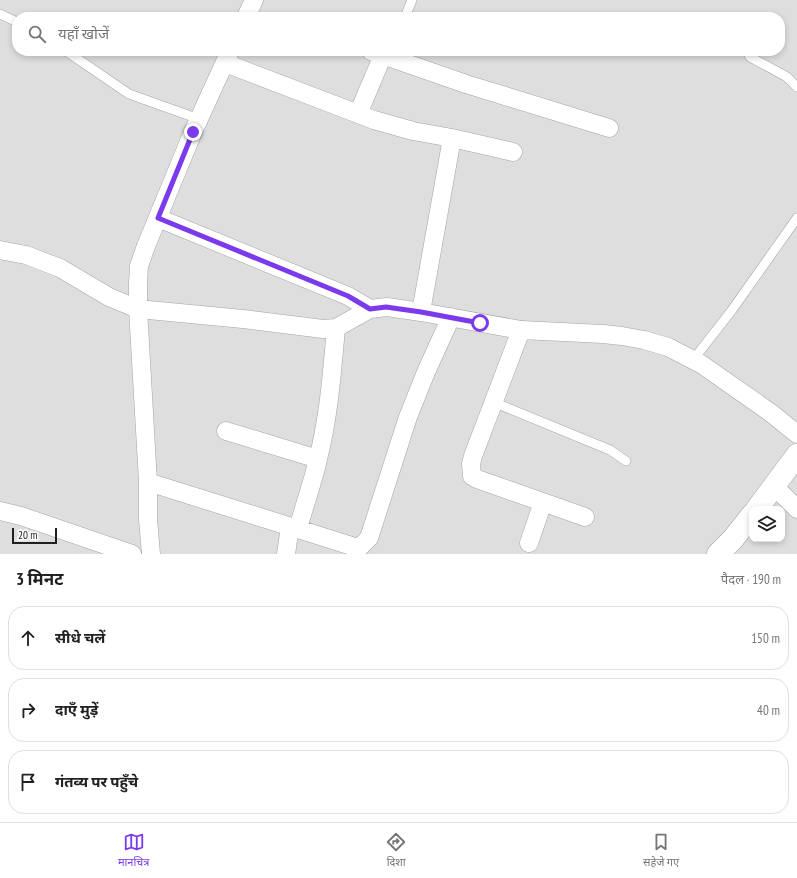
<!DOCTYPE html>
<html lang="hi">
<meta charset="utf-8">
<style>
body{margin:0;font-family:"PT Sans Narrow","Noto Sans Devanagari",sans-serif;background:#f6f6f6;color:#202124}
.controls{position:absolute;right:12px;bottom:12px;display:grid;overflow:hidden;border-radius:8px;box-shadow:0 2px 6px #0003}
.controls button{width:36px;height:36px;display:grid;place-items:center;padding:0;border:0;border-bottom:1px solid #e0e0e0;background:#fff;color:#202124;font:20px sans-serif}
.scale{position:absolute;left:12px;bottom:10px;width:45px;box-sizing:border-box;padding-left:4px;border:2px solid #202020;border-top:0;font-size:11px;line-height:14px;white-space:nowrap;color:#202020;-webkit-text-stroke:3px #fff;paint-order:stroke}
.stop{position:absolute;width:12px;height:12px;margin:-9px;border:3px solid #7c3aed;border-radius:50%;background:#fff}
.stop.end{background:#7c3aed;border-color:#fff;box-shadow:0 1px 4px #0008}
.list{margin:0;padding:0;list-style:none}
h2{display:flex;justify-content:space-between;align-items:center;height:52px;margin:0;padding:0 16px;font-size:17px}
h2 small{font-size:13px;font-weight:400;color:#757577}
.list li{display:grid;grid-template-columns:26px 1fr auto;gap:12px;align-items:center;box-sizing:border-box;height:64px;margin:0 8px 8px;padding:0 8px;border:1px solid #e0e0e0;border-radius:16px}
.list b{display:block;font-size:15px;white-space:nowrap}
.list em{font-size:13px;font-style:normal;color:#757577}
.icon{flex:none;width:22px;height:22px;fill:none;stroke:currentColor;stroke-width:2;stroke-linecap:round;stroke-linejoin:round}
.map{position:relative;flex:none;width:797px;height:554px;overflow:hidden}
.search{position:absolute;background:#fff;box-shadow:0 2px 6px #0003;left:12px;right:12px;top:12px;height:44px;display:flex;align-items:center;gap:10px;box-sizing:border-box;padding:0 14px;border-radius:16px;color:#757577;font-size:15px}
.sheet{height:268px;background:#fff}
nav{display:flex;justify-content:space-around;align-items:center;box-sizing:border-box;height:56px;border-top:1px solid #e0e0e0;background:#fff;font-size:11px;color:#757577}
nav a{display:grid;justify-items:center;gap:2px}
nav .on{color:#7c3aed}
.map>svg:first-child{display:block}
.residential{fill:#dedede;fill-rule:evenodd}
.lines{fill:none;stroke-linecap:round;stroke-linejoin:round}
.service-casing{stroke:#a4a4a4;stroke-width:10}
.minor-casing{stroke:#a4a4a4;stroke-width:19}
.tertiary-casing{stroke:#a4a4a4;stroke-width:23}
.service{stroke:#fff;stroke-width:9}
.minor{stroke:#fff;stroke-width:18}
.tertiary{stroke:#fff;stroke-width:22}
.route{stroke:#7c3aed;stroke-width:5}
</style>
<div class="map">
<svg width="797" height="554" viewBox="0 0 797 554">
<rect width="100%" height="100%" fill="#f0eee8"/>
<path class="residential" d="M 0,0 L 797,0 L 797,554 L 0,554 ZM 17,17 L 780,17 L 780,51 L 17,51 ZM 752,509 L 782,509 L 782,539 L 752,539 Z"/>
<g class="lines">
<g class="service-casing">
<path id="service" d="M 0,14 L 17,22
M 405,17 L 412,0
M 66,51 L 129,94 L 199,119
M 747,51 L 750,57 L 787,77 L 797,87
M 693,360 L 732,310 L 797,218
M 493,402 L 610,450 L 626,461"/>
</g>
<g class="minor-casing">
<path id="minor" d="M 246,17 L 254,0
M 371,51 L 466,84 L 609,128
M 225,63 L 374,120 L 413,131 L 452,138 L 513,152
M 358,114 L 383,55
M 158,218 L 348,296 L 370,309
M 0,250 L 26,255 L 60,268 L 109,297 L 138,309 L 243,319 L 323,329 L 336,328 L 370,309 L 387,307 L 421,312 L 521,330 L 603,334 L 622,336 L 644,340 L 668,347 L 701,364 L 771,413 L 797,434
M 421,312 L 452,138
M 521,330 L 473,456 L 471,464 L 472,476 L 477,479 L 585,517
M 226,431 L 318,459
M 148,482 L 298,529 C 304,506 313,482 318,459 C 329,416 332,372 336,328
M 774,486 L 797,509
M 0,511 L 21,516 L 132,554
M 298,529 L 355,547 L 360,547 L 369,538 L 408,417 L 426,372 L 451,317
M 529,543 L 543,502
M 151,554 L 148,519 L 148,482 L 138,309 L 138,283 L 139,266 L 146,246 L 193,132 L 230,51
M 286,554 L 290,527"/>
</g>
<g class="tertiary-casing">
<path id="tertiary" d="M 757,509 L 797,455
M 718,554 L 733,539 L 752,515"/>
</g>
<use href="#service" class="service"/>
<use href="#minor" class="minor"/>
<use href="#tertiary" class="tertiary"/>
</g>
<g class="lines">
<path class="route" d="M 193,132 L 158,218 L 348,296 L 370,309 L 386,307 L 421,312 L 480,323"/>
</g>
</svg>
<div class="controls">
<button><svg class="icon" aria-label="layers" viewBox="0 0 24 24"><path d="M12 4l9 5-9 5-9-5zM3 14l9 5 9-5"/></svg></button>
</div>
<div class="scale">20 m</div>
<div class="stop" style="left:480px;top:323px"></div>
<div class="stop end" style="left:193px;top:132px"></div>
<div class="search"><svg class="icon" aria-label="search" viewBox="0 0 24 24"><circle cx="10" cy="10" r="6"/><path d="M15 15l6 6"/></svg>यहाँ खोजें</div>
</div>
<section class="sheet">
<h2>3 मिनट<small>पैदल · 190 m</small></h2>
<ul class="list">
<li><svg class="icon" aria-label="ahead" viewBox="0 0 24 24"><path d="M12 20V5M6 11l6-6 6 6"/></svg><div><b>सीधे चलें</b></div><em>150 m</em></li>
<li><svg class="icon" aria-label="right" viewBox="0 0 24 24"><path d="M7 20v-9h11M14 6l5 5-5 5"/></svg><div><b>दाएँ मुड़ें</b></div><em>40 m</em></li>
<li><svg class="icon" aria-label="arrive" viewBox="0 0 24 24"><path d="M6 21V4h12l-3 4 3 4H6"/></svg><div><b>गंतव्य पर पहुँचे</b></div></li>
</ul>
</section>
<nav>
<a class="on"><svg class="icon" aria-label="map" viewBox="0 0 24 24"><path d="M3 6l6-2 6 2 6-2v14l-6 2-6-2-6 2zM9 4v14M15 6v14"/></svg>मानचित्र</a>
<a><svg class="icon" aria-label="directions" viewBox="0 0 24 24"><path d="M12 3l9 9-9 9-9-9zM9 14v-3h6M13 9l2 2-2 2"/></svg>दिशा</a>
<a><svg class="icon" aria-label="saved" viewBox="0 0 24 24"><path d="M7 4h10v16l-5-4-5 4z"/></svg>सहेजे गए</a>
</nav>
